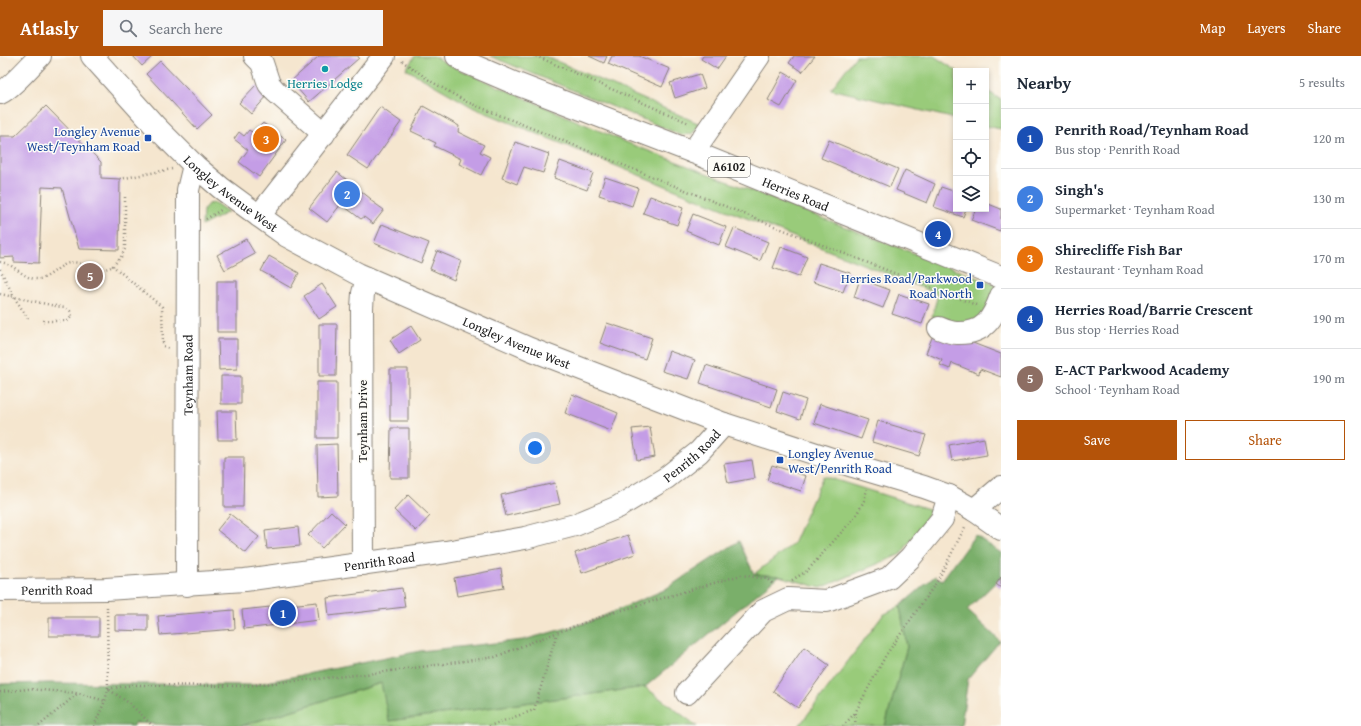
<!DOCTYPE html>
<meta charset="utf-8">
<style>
body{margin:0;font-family:"Gentium Book Plus",serif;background:#f6f6f7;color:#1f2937}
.controls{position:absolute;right:12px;top:12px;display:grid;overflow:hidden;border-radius:0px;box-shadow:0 2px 6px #0003}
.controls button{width:36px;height:36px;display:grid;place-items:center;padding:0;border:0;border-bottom:1px solid #e0e1e3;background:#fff;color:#1f2937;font:20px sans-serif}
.you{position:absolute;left:535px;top:392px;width:14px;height:14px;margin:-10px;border:3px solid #fff;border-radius:50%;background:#1a73e8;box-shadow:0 0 0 6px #1a73e833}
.badge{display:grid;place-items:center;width:26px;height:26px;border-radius:50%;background:#b45309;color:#fff;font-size:13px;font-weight:700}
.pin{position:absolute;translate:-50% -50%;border:2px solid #fff;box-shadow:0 1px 4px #0006}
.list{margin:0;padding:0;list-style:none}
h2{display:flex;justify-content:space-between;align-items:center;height:52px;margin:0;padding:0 16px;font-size:17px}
h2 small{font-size:13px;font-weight:400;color:#747a83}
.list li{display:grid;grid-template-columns:26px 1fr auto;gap:12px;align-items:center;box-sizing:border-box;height:60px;padding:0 16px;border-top:1px solid #e0e1e3}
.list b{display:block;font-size:15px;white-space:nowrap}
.list p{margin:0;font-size:13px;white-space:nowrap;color:#747a83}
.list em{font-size:13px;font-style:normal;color:#747a83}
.actions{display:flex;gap:8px;padding:12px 16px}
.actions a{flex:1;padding:9px 0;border:1px solid #b45309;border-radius:0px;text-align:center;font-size:14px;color:#b45309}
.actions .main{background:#b45309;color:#fff}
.icon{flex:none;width:22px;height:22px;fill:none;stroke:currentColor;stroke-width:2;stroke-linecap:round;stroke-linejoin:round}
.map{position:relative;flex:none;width:1001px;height:670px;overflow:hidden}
header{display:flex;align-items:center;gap:24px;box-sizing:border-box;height:56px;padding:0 20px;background:#b45309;color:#fff}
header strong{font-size:19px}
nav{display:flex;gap:22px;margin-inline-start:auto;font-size:14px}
.search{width:280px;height:36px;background:#f6f6f7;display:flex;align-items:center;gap:10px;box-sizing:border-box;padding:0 14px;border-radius:0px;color:#747a83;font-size:15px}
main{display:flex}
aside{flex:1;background:#fff}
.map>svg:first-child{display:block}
.green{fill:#99cb7a;stroke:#5a744b}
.forest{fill:#7aaf6a;stroke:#4b6643}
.building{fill:#c49de6}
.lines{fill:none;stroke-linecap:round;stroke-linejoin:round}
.minor-casing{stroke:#888176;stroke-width:24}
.major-casing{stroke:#888176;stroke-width:24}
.path{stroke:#888176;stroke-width:2.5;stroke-dasharray:1 3;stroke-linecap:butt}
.minor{stroke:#fff;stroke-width:22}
.major{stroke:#fff;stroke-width:22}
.culture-dot{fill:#0f9aa8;stroke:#fdfcf7;stroke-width:1.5}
.transit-dot{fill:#1a4fb4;stroke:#fdfcf7;stroke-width:1.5}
.labels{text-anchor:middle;stroke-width:3;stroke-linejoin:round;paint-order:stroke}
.shield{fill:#fdfcf7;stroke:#605f5e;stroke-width:1}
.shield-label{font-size:12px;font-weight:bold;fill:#1c1c1c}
.culture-label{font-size:13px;fill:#0d838f;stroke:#fdfcf7}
.transit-label{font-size:13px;fill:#164399;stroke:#fdfcf7;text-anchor:end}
.street-label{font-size:13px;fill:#1c1c1c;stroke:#fdfcf7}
</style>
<header>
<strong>Atlasly</strong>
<div class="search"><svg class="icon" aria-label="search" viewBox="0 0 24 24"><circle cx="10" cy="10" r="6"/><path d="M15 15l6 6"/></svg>Search here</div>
<nav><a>Map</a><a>Layers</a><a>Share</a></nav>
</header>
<main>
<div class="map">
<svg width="1001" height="670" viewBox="0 0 1001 670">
<rect width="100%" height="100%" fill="#fdfcf7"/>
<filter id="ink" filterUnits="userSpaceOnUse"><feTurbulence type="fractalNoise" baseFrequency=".025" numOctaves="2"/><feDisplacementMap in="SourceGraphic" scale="8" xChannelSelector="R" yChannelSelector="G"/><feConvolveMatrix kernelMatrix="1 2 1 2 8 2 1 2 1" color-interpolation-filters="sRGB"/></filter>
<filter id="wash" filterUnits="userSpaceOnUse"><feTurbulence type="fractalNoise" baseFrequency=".012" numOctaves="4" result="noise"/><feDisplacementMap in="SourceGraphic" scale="16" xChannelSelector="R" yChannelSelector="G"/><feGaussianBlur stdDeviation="0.9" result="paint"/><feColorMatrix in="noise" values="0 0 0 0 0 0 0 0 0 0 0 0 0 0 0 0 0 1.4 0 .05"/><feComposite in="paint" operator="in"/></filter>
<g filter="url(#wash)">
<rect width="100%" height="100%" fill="#f5e6cf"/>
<path class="green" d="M 415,0 L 434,0 L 447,8 L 623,85 L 1001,231 L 1001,267 L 988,261 L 959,274 L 932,260 L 938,238 L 678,135 L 474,52 L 406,13 Z
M 490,0 L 545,0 L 700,68 L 692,78 L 681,79 Z
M 856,0 L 934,0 L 957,15 L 956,15 L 956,63 L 831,33 Z
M 986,34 L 1001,44 L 1001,73 L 986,70 Z
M 215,147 L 228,156 L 202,170 L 203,154 L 208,148 Z
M 823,420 L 932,454 L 901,498 L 821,532 L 779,520 L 754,518 L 793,488 Z
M 900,550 L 907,591 L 885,670 L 799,670 L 883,559 Z
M 382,627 L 389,665 L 645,631 L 697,670 L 241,670 Z"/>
<path class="forest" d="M 975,479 L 1001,497 L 1001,521 L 967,554 L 1000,585 L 968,623 L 961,670 L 885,670 L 907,591 L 900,550 L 935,520 L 942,524 Z
M 739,485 L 754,518 L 779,520 L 645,631 L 389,665 L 381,627 L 241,670 L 186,670 L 134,667 L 133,670 L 0,670 L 0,628 L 48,627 L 252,629 L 420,595 L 523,584 L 592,565 L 664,534 Z"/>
<g id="blocks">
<path class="building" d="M 133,0 L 153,0 L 142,10 Z
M 319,0 L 358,0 L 359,2 L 309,46 L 291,25 Z
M 589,0 L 607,0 L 604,7 Z
M 612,0 L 639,0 L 670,13 L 662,31 L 608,8 Z
M 703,0 L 726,0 L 717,13 L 701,3 Z
M 794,0 L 815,0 L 802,16 L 789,7 Z
M 160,5 L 212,59 L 197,73 L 146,18 Z
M 783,16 L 797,24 L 781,51 L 768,44 Z
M 700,18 L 705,32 L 675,42 L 670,27 Z
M 256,29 L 268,39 L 251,58 L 239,47 Z
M 46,50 L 101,106 L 101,122 L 120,123 L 119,194 L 79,193 L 62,132 L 42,131 L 39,207 L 14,206 L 14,201 L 0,202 L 0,80 L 15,80 Z
M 423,50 L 459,70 L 458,76 L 484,89 L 480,96 L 490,101 L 481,119 L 459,108 L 461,103 L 434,90 L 436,87 L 411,75 Z
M 380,51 L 401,66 L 368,113 L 347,99 Z
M 263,67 L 286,84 L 259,121 L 239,106 L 248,94 L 234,83 L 239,76 L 244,80 L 249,74 L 259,81 L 263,75 L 259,71 Z
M 829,84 L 898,113 L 890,131 L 821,102 Z
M 515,86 L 549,98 L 543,117 L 524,111 L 517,128 L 502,122 Z
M 560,105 L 593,117 L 587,134 L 554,122 Z
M 905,114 L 935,128 L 927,147 L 896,134 Z
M 337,116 L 371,143 L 370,144 L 384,154 L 373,168 L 364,161 L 361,163 L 341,148 L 327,166 L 309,152 Z
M 605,121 L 638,132 L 632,150 L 599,139 Z
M 941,131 L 956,136 L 956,153 L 966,153 L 963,161 L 934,151 Z
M 650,140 L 683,152 L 677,169 L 643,157 Z
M 986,147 L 1001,153 L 1001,171 L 1000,175 L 971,164 L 976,153 L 986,153 Z
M 693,158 L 726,171 L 719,189 L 686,175 Z
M 382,168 L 429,187 L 421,207 L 374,187 Z
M 734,172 L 768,186 L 760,205 L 726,191 Z
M 246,183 L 255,198 L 225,214 L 217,199 Z
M 781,191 L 807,201 L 799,221 L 773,212 Z
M 437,195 L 461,205 L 454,224 L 430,213 Z
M 269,200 L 299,217 L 291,232 L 261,215 Z
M 819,207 L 850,217 L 843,236 L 813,226 Z
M 860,223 L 890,234 L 883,252 L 854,241 Z
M 217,225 L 237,225 L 237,276 L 217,276 Z
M 322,228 L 337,251 L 319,263 L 304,240 Z
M 899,238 L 929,248 L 922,268 L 892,258 Z
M 607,267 L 652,282 L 645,303 L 600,287 Z
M 319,268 L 337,268 L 336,320 L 319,320 Z
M 411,270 L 420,284 L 399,298 L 390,284 Z
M 933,279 L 957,288 L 960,282 L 1001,298 L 1001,321 L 980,313 L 979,318 L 952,307 L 950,313 L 940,309 L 942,304 L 926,297 Z
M 218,283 L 237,283 L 237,313 L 219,314 Z
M 669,295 L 695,304 L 688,323 L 662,315 Z
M 706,309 L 777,333 L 771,351 L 700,327 Z
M 390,313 L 408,313 L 408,365 L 390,365 Z
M 221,320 L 241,320 L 241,348 L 221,348 Z
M 317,326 L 337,326 L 337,382 L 317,382 Z
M 783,336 L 806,344 L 800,363 L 777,355 Z
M 572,338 L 618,357 L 611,375 L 565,357 Z
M 820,348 L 868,364 L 861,383 L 814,367 Z
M 217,355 L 236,355 L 237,384 L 218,384 Z
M 878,365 L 926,379 L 919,400 L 872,386 Z
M 650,371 L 655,401 L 637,404 L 632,373 Z
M 391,372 L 409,372 L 409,422 L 390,422 Z
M 984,382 L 987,399 L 952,405 L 949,389 Z
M 337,388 L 338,440 L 318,441 L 317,389 Z
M 224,401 L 244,401 L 243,451 L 224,451 Z
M 752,404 L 755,422 L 728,427 L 724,408 Z
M 772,409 L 806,420 L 801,435 L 767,424 Z
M 555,427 L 560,448 L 506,460 L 501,439 Z
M 408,439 L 430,460 L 416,475 L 394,454 Z
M 331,455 L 345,468 L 322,492 L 308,479 Z
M 230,458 L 259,481 L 246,497 L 217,474 Z
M 298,471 L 300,490 L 267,493 L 265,475 Z
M 628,479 L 635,498 L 582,517 L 575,497 Z
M 501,513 L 504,532 L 457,540 L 454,522 Z
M 1001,521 L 1001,532 L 996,528 Z
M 402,532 L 405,551 L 329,560 L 327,542 Z
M 317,546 L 319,564 L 244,573 L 242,554 Z
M 234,554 L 235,573 L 160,579 L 158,560 Z
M 115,559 L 148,559 L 148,575 L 115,574 Z
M 49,561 L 99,561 L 99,580 L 49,580 Z
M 804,591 L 829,609 L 798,652 L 773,635 Z"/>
</g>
</g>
<g filter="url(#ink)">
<use href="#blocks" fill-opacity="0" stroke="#888176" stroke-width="1"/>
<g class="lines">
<g class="minor-casing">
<g id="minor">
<path id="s1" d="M 92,0 L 156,71 L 194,109 L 221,132 L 259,160 L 287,180 L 358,218 L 530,293 L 724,368 L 853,410 L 924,431 L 949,440 L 974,454 L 1001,473"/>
<path d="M 255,0 L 262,7 L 269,28 L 276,36 L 324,78"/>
<path d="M 0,37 C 10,33 31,9 40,0"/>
<path d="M 693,96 L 759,0"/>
<path d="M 259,160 L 384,0"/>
<path d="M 939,272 C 944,274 951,277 957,277 C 984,278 993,263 1001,240"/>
<path d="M 974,454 L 1001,431"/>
<path d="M 363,508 L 362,252 L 363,237 L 367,222"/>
<path id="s2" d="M 187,529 L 188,134 L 194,109"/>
<path id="s3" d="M 0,534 L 106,533 L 245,524 L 446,496 L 525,482 L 575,469 L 618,451 L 666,422 L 699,396 L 724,368"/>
<path d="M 687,637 L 763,555 L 788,543 L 827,545 L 889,522 L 910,502 L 942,463 L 949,440"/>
</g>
</g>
<g class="major-casing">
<g id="major">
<path id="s4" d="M 457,0 L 465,6 L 514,27 L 693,96 L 1001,221"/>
</g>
</g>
<path class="path" d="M 536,0 L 689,67
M 402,5 L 432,26 L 467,46 L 779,172 L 976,249
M 120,123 L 172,113
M 125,141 L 125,193 L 121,201 L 113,210 L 162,251 L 163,290 L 169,292
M 206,163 L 221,154
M 0,206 C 14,207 22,222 36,223 C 49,224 57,210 69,207 C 85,203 94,220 113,210
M 0,213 L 14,241 L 29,264
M 0,238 L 65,252 L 70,255 L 72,260 L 68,265 L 41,265
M 792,524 L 807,515 L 855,461 L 864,445 L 867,433
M 107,551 L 108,633 L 129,647 L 153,670
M 0,636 L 28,633 L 78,637 L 105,645
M 39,670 L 78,637
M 94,670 L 105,645 L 108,633 L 132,629 L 244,630 L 376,617 L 495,601 L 542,582 L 609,558 L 741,519 L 767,523 L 774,529
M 489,670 L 534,654 L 557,577
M 843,670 L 856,656
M 855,670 L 856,655 L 886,599 L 938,524 L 965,471"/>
<use href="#minor" class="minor"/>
<use href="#major" class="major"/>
</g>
</g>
<circle class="culture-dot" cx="325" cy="13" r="4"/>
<g class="transit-dot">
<rect x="144" y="78" width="8" height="8" rx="2"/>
<rect x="976" y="225" width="8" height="8" rx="2"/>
<rect x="776" y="400" width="8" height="8" rx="2"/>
</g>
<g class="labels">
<rect class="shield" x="708" y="101" width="42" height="20" rx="3"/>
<g class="shield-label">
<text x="729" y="115">A6102</text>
</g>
<g class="culture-label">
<text x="325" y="32">Herries Lodge</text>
</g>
<g class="transit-label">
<text x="140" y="80">Longley Avenue<tspan x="140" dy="15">West/Teynham Road</tspan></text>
<text x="972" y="227">Herries Road/Parkwood<tspan x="972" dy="15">Road North</tspan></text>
<text x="788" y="402" text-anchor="start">Longley Avenue<tspan x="788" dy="15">West/Penrith Road</tspan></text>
</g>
<g class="street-label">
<text dy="5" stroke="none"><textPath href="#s1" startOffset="196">Longley Avenue West</textPath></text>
<text dy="5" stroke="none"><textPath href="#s4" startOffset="366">Herries Road</textPath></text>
<text dy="5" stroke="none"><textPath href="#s1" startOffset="520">Longley Avenue West</textPath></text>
<text dy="5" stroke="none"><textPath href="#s2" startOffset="210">Teynham Road</textPath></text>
<text transform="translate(362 365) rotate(-90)" y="5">Teynham Drive</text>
<text dy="5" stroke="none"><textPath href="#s3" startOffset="717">Penrith Road</textPath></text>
<text dy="5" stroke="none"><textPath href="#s3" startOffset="381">Penrith Road</textPath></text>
<text dy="5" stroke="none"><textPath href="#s3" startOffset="57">Penrith Road</textPath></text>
</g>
</g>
</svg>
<div class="controls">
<button>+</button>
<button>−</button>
<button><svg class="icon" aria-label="locate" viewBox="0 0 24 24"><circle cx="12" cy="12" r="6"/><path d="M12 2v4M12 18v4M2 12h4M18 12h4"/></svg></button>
<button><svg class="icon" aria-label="layers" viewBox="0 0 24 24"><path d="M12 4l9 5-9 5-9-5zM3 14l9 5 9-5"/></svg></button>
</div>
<div class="you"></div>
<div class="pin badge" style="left:283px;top:557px;background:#1a4fb4">1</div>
<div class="pin badge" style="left:347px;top:138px;background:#3f7fe0">2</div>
<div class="pin badge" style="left:266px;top:83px;background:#e8710a">3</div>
<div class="pin badge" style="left:938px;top:178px;background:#1a4fb4">4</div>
<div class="pin badge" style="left:90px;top:220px;background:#8d6e63">5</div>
</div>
<aside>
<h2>Nearby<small>5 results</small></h2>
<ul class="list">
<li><span class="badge" style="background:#1a4fb4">1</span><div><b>Penrith Road/Teynham Road</b><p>Bus stop · Penrith Road</p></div><em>120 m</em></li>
<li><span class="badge" style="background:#3f7fe0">2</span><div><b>Singh's</b><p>Supermarket · Teynham Road</p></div><em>130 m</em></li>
<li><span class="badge" style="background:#e8710a">3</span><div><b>Shirecliffe Fish Bar</b><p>Restaurant · Teynham Road</p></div><em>170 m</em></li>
<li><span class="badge" style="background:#1a4fb4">4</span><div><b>Herries Road/Barrie Crescent</b><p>Bus stop · Herries Road</p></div><em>190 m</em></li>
<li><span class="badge" style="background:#8d6e63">5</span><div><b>E-ACT Parkwood Academy</b><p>School · Teynham Road</p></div><em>190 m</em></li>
</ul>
<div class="actions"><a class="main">Save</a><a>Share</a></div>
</aside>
</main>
